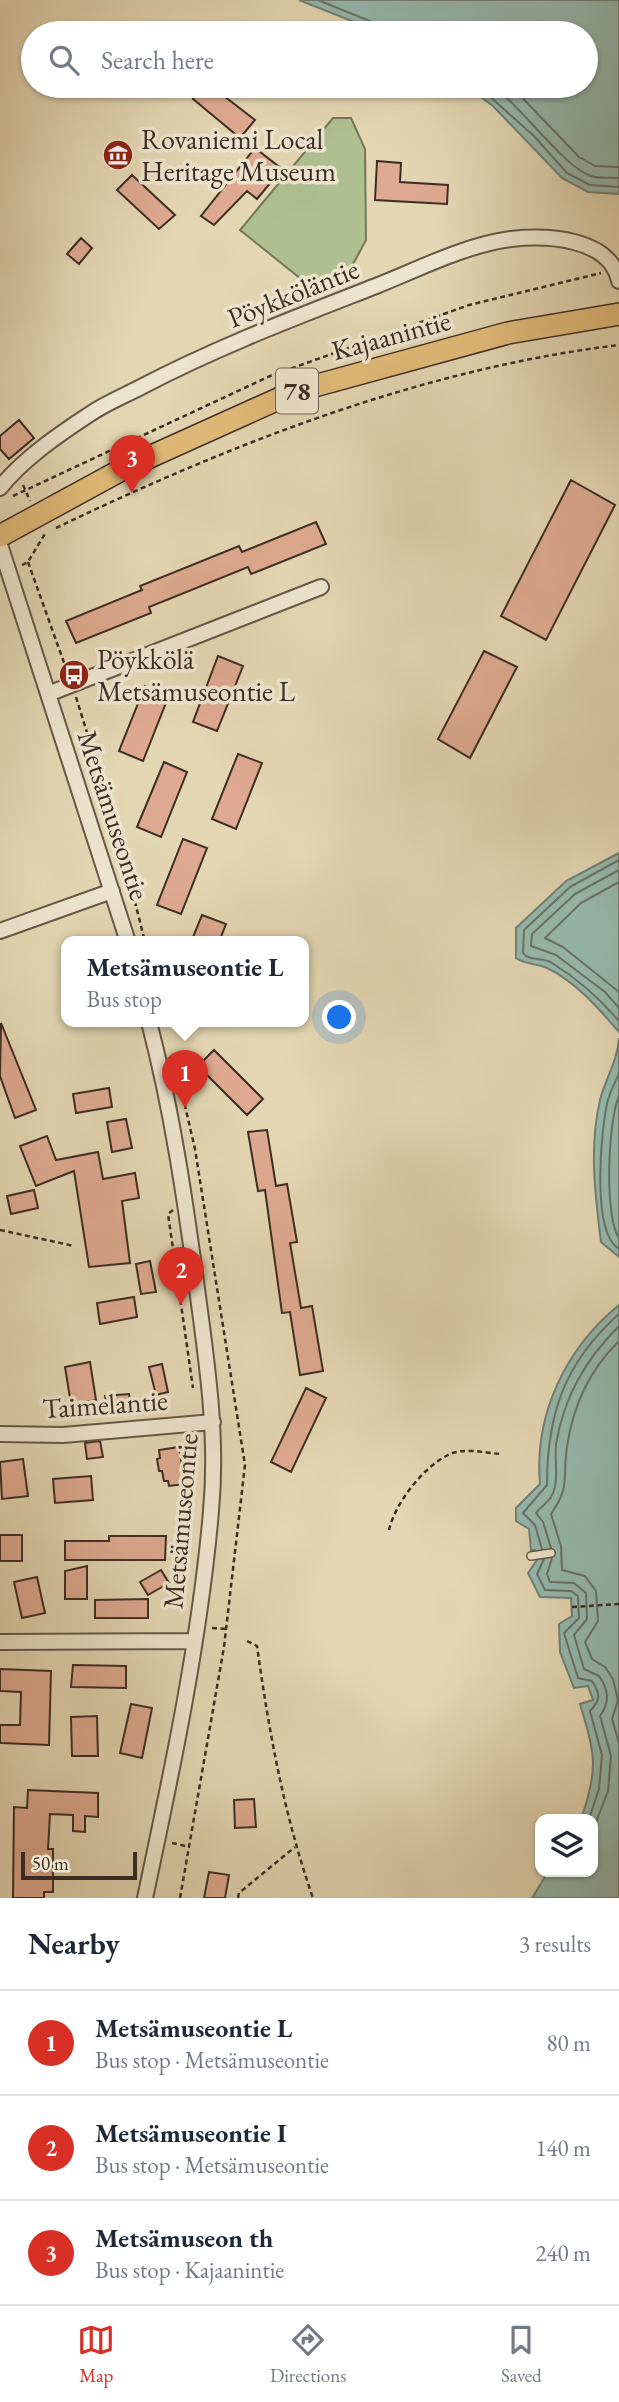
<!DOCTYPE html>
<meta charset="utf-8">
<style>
body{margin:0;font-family:"EB Garamond",serif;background:#f6f6f7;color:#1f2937}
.controls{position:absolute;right:21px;bottom:21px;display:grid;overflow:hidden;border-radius:14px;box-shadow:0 2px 5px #0004}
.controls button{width:63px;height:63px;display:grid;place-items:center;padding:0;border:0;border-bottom:2px solid #e0e1e3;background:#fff;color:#1f2937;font:35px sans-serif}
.scale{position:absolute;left:21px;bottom:18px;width:116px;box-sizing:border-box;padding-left:7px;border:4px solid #3c2d23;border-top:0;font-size:19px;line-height:24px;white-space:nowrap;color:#3c2d23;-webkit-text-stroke:5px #ede4cd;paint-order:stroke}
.you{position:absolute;left:340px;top:1018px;width:24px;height:24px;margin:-18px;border:5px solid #fff;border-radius:50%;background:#1a73e8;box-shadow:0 0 0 10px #1a73e833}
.badge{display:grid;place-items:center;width:46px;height:46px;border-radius:50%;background:#d93025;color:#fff;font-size:23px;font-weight:700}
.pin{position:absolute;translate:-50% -58px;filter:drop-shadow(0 2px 4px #0008)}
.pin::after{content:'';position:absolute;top:37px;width:24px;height:21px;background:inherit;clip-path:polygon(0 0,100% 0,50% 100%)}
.popup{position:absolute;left:61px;top:936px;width:248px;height:91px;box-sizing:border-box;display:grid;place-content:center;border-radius:14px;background:#fff;filter:drop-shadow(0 2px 5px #0005);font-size:23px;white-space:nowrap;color:#747a83}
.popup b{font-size:26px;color:#1f2937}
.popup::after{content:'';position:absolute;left:50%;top:100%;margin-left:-14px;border:14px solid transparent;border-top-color:#fff}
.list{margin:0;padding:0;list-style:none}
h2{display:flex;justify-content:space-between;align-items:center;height:91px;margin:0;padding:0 28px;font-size:30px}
h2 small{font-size:23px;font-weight:400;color:#747a83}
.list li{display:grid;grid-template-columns:46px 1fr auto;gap:21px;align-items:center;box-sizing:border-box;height:105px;padding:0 28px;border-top:2px solid #e0e1e3}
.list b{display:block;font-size:26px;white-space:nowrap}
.list p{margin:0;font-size:23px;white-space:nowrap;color:#747a83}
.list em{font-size:23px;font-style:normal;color:#747a83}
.icon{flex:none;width:38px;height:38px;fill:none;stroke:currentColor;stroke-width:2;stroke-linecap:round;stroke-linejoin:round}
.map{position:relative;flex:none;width:619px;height:1898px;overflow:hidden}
.search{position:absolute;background:#fff;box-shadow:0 2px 5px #0004;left:21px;right:21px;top:21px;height:77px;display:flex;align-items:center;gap:18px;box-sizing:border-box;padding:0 24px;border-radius:38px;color:#747a83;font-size:26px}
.sheet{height:406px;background:#fff}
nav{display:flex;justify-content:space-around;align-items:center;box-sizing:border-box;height:98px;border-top:2px solid #e0e1e3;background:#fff;font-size:19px;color:#747a83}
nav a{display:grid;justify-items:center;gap:4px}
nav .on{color:#d93025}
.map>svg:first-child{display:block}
.green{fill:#aebf90;stroke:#75765a;stroke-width:2}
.water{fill:#95b9af;stroke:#718177;stroke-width:2}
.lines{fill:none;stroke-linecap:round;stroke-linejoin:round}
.shore{stroke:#687369;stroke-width:2}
.building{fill:#dea990;stroke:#3c2d23;stroke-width:2}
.service-casing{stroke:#665747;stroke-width:10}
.minor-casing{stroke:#665747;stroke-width:18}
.primary-casing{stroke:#3c2d23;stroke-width:24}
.path{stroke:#3c2d23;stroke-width:2.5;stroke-dasharray:5 3.5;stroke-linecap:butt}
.service{stroke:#ede4cd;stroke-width:7}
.minor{stroke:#ede4cd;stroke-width:14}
.primary{stroke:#e2bb79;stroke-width:21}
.labels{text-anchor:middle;stroke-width:7;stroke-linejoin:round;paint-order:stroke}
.shield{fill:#ede4cd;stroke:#716456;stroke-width:2}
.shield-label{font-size:26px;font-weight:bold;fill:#3c2d23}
.poi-label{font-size:28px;fill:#3c2d23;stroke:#ede4cd;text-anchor:start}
.street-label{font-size:28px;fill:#3c2d23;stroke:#ede4cd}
</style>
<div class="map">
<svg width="619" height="1898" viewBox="0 0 619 1898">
<rect width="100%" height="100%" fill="#e3d6b2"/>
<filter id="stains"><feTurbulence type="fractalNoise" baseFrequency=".00286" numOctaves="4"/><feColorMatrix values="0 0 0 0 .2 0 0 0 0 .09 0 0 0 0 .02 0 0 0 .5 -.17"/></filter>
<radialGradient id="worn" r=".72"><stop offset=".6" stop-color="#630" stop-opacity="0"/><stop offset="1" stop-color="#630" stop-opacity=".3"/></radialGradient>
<path class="green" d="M 333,118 L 351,118 L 365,149 L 366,240 L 345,279 L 316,291 L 240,230 Z"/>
<path class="water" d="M 299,0 L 619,0 L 619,194 L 588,192 L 562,178 L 493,106 L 466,86 L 586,86 L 586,33 L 382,33 Z
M 619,853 L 619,1032 C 599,1009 575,981 547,968 C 536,963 526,965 516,958 L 516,928 L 566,881 Z
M 619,1038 L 619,1257 L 601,1242 C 595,1194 589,1147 600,1100 C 606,1077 617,1063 619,1038 Z
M 619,1305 L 619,1898 L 532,1898 L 548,1872 L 593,1872 L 593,1819 L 581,1819 C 599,1768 595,1754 580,1704 L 593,1700 L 588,1686 L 574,1688 L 560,1652 L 559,1624 L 572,1616 L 571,1598 L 540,1597 L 528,1573 L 537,1560 L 535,1550 L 531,1550 L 529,1529 L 516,1521 L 516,1508 L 540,1484 C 534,1415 565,1349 619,1305 Z"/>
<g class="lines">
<path class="shore" d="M 318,0 L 377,24 L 381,33
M 478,86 L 534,136 L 567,173 L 590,185 L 619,187
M 493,86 C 521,106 565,168 591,176 C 599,179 610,177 619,178
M 511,86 L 579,157 L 595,166 L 619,167
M 619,860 L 570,887 L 524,930 L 523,953 C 530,962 543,957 552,963 C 578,979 600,999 619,1021
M 619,870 L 575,894 L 532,934 L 531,946 L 556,955 L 605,992 L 619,1008
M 619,882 L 581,903 L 545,938 L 563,947 L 619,992
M 619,1073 C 615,1083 609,1093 607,1104 C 601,1133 591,1232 619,1249
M 619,1096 C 608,1121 604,1216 619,1238
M 619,1341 C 589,1370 573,1406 567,1447 C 562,1479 571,1485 551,1514 L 561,1546 L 562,1570 L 585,1576 L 596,1591 L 598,1621 L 585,1642 L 592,1659 L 605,1667 L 613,1679 L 618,1700 L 612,1719 L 619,1743
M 551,1548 L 543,1522 L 536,1513 C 541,1507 547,1503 551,1497 C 560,1482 554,1461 556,1444 C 564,1397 585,1360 619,1326
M 542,1549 L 535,1525 L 523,1513 L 547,1485 C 547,1415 564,1363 619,1314
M 552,1558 L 547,1574 L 550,1582 L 574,1583 L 586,1593 L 587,1619 L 574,1635 L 584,1669 L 599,1676 C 609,1690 610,1702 600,1716 L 611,1756 L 608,1791 L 593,1830
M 544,1559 L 537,1574 L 545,1590 L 571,1591 L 578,1596 L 579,1618 L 564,1633 L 578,1678 L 592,1681 C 601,1694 600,1701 590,1711 L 602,1755 L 599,1789 L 589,1819"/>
</g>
<path class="building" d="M 204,86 L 211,86 L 255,120 L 240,138 L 193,99 Z
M 255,148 L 282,169 L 257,199 L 247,191 L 214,225 L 201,216 Z
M 377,161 L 401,163 L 400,182 L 448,185 L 447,204 L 375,200 Z
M 132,175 L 175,215 L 159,229 L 117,190 Z
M 81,238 L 92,248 L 79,264 L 67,254 Z
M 19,420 L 34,438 L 9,459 L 0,449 L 0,436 Z
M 571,480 L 615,505 L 546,640 L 501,616 Z
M 316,522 L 326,544 L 251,574 L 248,567 L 149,607 L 151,613 L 76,643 L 66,621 L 142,590 L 140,586 L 239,546 L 242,552 Z
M 484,651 L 517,667 L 470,758 L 438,739 Z
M 218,656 L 243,666 L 217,731 L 193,722 Z
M 145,686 L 169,695 L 143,761 L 119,751 Z
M 238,754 L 262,763 L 236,829 L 212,819 Z
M 164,762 L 187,772 L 161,837 L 137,827 Z
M 183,839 L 207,848 L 181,914 L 157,905 Z
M 202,915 L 226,924 L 219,942 L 191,942 Z
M 1,1023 L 36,1110 L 15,1118 L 0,1076 Z
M 214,1050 L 263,1099 L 247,1115 L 198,1066 Z
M 109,1088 L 112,1107 L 76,1113 L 73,1094 Z
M 126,1119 L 132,1148 L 112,1152 L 107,1122 Z
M 267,1130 L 276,1186 L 287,1184 L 297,1242 L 290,1243 L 301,1308 L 312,1306 L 323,1371 L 300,1375 L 290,1312 L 282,1313 L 265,1190 L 258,1191 L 248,1132 Z
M 47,1136 L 56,1160 L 98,1152 L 103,1179 L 135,1173 L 139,1198 L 122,1201 L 130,1263 L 89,1267 L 74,1171 L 36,1186 L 20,1146 Z
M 34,1190 L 38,1208 L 11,1214 L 7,1196 Z
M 150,1261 L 156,1292 L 141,1294 L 136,1264 Z
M 134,1297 L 137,1317 L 100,1324 L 97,1303 Z
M 90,1362 L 96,1400 L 71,1404 L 65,1367 Z
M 162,1364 L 168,1392 L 156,1395 L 149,1367 Z
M 306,1388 L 326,1398 L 291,1472 L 271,1462 Z
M 129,1394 L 131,1408 L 107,1411 L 105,1396 Z
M 100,1441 L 103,1457 L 87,1459 L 85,1443 Z
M 179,1447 L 185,1484 L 169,1486 L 168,1481 L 164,1481 L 162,1471 L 159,1471 L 157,1459 L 160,1458 L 159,1450 Z
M 23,1459 L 28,1496 L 2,1499 L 0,1462 Z
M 91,1476 L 93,1500 L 55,1503 L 53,1479 Z
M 0,1535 L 22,1535 L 22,1561 L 0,1561 Z
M 109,1536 L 166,1536 L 165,1560 L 65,1560 L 65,1541 L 109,1541 Z
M 87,1566 L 87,1599 L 65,1599 L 65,1571 Z
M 161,1570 L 169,1583 L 148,1595 L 140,1582 Z
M 37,1577 L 45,1613 L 22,1618 L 14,1582 Z
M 148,1599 L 148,1618 L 95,1618 L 95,1600 Z
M 73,1665 L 126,1666 L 126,1688 L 71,1687 Z
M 0,1669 L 51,1671 L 49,1745 L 0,1743 L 0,1725 L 20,1725 L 21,1692 L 0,1691 Z
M 131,1704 L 152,1708 L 142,1758 L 120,1753 Z
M 97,1716 L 98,1756 L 72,1756 L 71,1717 Z
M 28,1790 L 98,1793 L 98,1817 L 85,1816 L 85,1832 L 73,1831 L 73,1815 L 50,1814 L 48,1849 L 53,1849 L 53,1892 L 44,1892 L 44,1898 L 13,1898 L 14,1807 L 27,1808 Z
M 254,1799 L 256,1827 L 235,1828 L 234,1800 Z
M 209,1872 L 229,1875 L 225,1898 L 204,1898 Z"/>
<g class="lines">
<g class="service-casing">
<path id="service" d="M 531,1556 L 551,1553"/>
</g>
<g class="minor-casing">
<path id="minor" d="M 0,488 C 23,459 58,435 90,414 C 106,403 124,396 141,387 C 217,347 297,317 376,286 C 419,269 465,245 511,239 C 548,235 610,238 619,281
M 0,545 L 128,942
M 48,694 L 321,587
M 0,931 L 112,891
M 0,1434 L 63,1435 L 213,1422
M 0,1642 L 193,1641
M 145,1898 C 172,1771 200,1640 211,1511 C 218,1436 207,1363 197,1289 C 185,1199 172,1110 149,1022"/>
</g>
<g class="primary-casing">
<path id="primary" d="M 0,536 L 123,469 L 296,391 L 508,333 L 619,314"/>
</g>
<path class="path" d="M 23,485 L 30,501
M 13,496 L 270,376 L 469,305 L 601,273
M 56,528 C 233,443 422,369 619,345
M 28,562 L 67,671
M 22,565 L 28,562 L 46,532
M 76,697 L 116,826 L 145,942
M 173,1210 L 168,1214 L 193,1388
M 0,1230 L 74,1246
M 389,1530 C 395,1504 422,1468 448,1455 C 463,1447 485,1453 501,1454
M 572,1607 L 619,1604
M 212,1628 L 226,1629
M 247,1641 L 257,1646 C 269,1732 284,1815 313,1898
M 172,1843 L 190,1847
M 180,1898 L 224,1647 L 245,1465 L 195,1149 L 183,1097
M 238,1898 L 239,1893 L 295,1847"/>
<use href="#service" class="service"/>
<use href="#minor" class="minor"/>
<use href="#primary" class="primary"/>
</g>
<defs>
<g id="museum-disc" transform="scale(1.575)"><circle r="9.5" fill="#8f2418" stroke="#ede4cd"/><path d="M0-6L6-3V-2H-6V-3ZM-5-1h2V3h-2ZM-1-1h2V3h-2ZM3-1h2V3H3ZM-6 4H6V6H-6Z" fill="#fff"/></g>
<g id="bus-disc" transform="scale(1.575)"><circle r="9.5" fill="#8f2418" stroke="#ede4cd"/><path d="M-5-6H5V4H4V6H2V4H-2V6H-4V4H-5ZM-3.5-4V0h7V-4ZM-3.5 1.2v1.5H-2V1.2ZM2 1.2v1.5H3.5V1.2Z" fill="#fff"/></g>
</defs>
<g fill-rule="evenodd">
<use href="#museum-disc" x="118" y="155"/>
<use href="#bus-disc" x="74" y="675"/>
</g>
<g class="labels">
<rect class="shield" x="276" y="368.5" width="42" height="45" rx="5"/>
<g class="shield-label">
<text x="297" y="400">78</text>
</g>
<g class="poi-label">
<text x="141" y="149">Rovaniemi Local<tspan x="141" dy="32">Heritage Museum</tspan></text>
<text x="97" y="669">Pöykkölä<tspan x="97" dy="32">Metsämuseontie L</tspan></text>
</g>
<g class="street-label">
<text transform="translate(293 293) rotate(-22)" y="10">Pöykköläntie</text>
<text transform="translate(391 335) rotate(-15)" y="10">Kajaanintie</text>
<text transform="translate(114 815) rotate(72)" y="10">Metsämuseontie</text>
<text transform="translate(105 1404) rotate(-4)" y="10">Taimelantie</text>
<text transform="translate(180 1521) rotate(-85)" y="10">Metsämuseontie</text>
</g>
</g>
<rect width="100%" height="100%" filter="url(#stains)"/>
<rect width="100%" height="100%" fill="url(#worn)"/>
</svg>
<div class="controls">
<button><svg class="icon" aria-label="layers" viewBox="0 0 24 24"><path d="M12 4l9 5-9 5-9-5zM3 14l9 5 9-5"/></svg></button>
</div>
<div class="scale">50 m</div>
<div class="you"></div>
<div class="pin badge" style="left:185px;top:1108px">1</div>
<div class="popup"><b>Metsämuseontie L</b>Bus stop</div>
<div class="pin badge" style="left:181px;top:1305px">2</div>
<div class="pin badge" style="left:132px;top:493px">3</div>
<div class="search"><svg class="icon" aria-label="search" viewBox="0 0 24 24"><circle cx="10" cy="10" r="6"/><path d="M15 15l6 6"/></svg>Search here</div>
</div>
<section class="sheet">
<h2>Nearby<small>3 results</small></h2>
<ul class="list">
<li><span class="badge">1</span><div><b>Metsämuseontie L</b><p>Bus stop · Metsämuseontie</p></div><em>80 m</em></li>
<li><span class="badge">2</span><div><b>Metsämuseontie I</b><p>Bus stop · Metsämuseontie</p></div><em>140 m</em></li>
<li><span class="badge">3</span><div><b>Metsämuseon th</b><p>Bus stop · Kajaanintie</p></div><em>240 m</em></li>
</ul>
</section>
<nav>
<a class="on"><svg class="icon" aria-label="map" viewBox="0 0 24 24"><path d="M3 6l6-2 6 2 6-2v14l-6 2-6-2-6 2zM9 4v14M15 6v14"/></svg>Map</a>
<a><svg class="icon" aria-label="directions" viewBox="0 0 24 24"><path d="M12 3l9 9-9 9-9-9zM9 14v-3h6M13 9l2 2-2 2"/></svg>Directions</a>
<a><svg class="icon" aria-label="saved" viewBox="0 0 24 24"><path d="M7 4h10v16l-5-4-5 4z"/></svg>Saved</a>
</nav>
